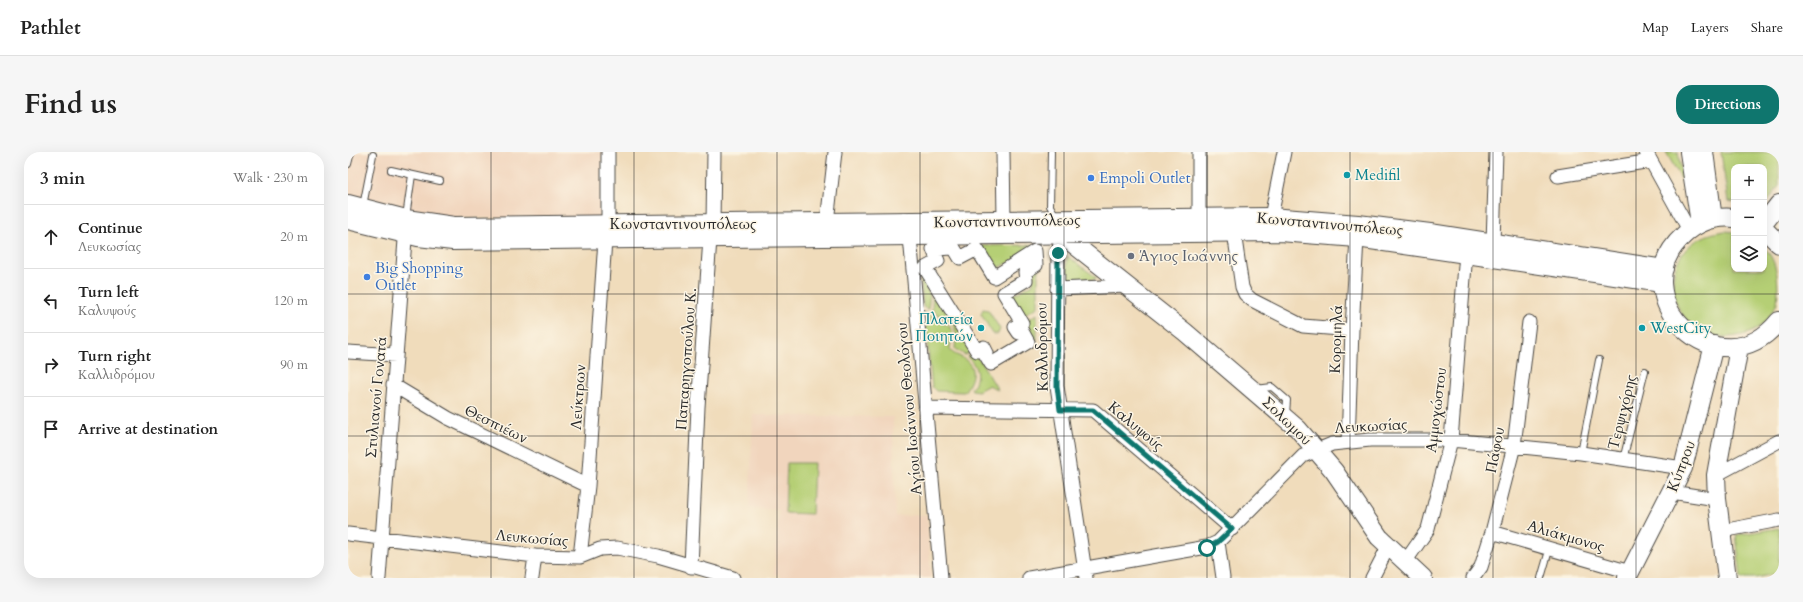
<!DOCTYPE html>
<meta charset="utf-8">
<style>
body{margin:0;font-family:Cardo,serif;background:#f6f6f6;color:#222}
.controls{position:absolute;right:12px;top:12px;display:grid;overflow:hidden;border-radius:8px;box-shadow:0 4px 16px #0002}
.controls button{width:36px;height:36px;display:grid;place-items:center;padding:0;border:0;border-bottom:1px solid #e0e0e0;background:#fff;color:#222;font:20px sans-serif}
.stop{position:absolute;width:12px;height:12px;margin:-9px;border:3px solid #0f766e;border-radius:50%;background:#fff}
.stop.end{background:#0f766e;border-color:#fff;box-shadow:0 1px 4px #0008}
.list{margin:0;padding:0;list-style:none}
h2{display:flex;justify-content:space-between;align-items:center;height:52px;margin:0;padding:0 16px;font-size:17px}
h2 small{font-size:13px;font-weight:400;color:#767676}
.list li{display:grid;grid-template-columns:26px 1fr auto;gap:12px;align-items:center;box-sizing:border-box;height:64px;padding:0 16px;border-top:1px solid #e0e0e0}
.list b{display:block;font-size:15px;white-space:nowrap}
.list p{margin:0;font-size:13px;white-space:nowrap;color:#767676}
.list em{font-size:13px;font-style:normal;color:#767676}
.icon{flex:none;width:22px;height:22px;fill:none;stroke:currentColor;stroke-width:2;stroke-linecap:round;stroke-linejoin:round}
.map{position:relative;flex:none;width:1431px;height:426px;overflow:hidden;border-radius:16px}
header{display:flex;align-items:center;gap:24px;box-sizing:border-box;height:56px;padding:0 20px;background:#fff;border-bottom:1px solid #e0e0e0}
header strong{font-size:19px}
nav{display:flex;gap:22px;margin-inline-start:auto;font-size:14px}
.intro{display:flex;align-items:center;justify-content:space-between;box-sizing:border-box;height:96px;padding:0 24px}
h1{margin:0;font-size:28px}
.button{padding:10px 18px;border-radius:16px;background:#0f766e;color:#fff;font-size:14px;font-weight:700}
main{display:flex;gap:24px;padding:0 24px}
aside{flex:1;background:#fff;border-radius:16px;box-shadow:0 4px 16px #0002}
.map>svg:first-child{display:block}
.built{fill:#f1d5bd}
.green{fill:#b5cf75;stroke:#707d50}
.lines{fill:none;stroke-linecap:round;stroke-linejoin:round}
.lane-casing{stroke:#494641;stroke-width:8}
.street-casing{stroke:#494641;stroke-width:15}
.secondary-casing{stroke:#494641;stroke-width:20}
.lane{stroke:#fff;stroke-width:6}
.street{stroke:#fff;stroke-width:13}
.secondary{stroke:#fff;stroke-width:18}
.route{stroke:#0f766e;stroke-width:5}
.grid{fill:none;stroke:#2b2b2b;stroke-width:1;stroke-opacity:0.55}
.culture-dot{fill:#0f9aa8;stroke:#fcf5e5;stroke-width:1.5}
.shop-dot{fill:#3f7fe0;stroke:#fcf5e5;stroke-width:1.5}
.worship-dot{fill:#6b7280;stroke:#fcf5e5;stroke-width:1.5}
.labels{text-anchor:middle;stroke-width:3;stroke-linejoin:round;paint-order:stroke}
.culture-label{font-size:15px;fill:#0d838f;stroke:#fcf5e5;text-anchor:start}
.shop-label{font-size:15px;fill:#366cbe;stroke:#fcf5e5;text-anchor:start}
.street-label{font-size:15px;fill:#2b2b2b;stroke:#fcf5e5}
.worship-label{font-size:15px;fill:#5b616d;stroke:#fcf5e5;text-anchor:start}
</style>
<header>
<strong>Pathlet</strong>
<nav><a>Map</a><a>Layers</a><a>Share</a></nav>
</header>
<div class="intro"><h1>Find us</h1><a class="button">Directions</a></div>
<main>
<aside>
<h2>3 min<small>Walk · 230 m</small></h2>
<ul class="list">
<li><svg class="icon" aria-label="ahead" viewBox="0 0 24 24"><path d="M12 20V5M6 11l6-6 6 6"/></svg><div><b>Continue</b><p>Λευκωσίας</p></div><em>20 m</em></li>
<li><svg class="icon" aria-label="left" viewBox="0 0 24 24"><path d="M17 20v-9H6M10 6l-5 5 5 5"/></svg><div><b>Turn left</b><p>Καλυψούς</p></div><em>120 m</em></li>
<li><svg class="icon" aria-label="right" viewBox="0 0 24 24"><path d="M7 20v-9h11M14 6l5 5-5 5"/></svg><div><b>Turn right</b><p>Καλλιδρόμου</p></div><em>90 m</em></li>
<li><svg class="icon" aria-label="arrive" viewBox="0 0 24 24"><path d="M6 21V4h12l-3 4 3 4H6"/></svg><div><b>Arrive at destination</b></div></li>
</ul>
</aside>
<div class="map">
<svg width="1431" height="426" viewBox="0 0 1431 426">
<rect width="100%" height="100%" fill="#fcf5e5"/>
<filter id="ink" filterUnits="userSpaceOnUse"><feTurbulence type="fractalNoise" baseFrequency=".025" numOctaves="2"/><feDisplacementMap in="SourceGraphic" scale="8" xChannelSelector="R" yChannelSelector="G"/><feConvolveMatrix kernelMatrix="1 2 1 2 8 2 1 2 1" color-interpolation-filters="sRGB"/></filter>
<filter id="wash" filterUnits="userSpaceOnUse"><feTurbulence type="fractalNoise" baseFrequency=".012" numOctaves="4" result="noise"/><feDisplacementMap in="SourceGraphic" scale="16" xChannelSelector="R" yChannelSelector="G"/><feGaussianBlur stdDeviation="0.9" result="paint"/><feColorMatrix in="noise" values="0 0 0 0 0 0 0 0 0 0 0 0 0 0 0 0 0 1.4 0 .05"/><feComposite in="paint" operator="in"/></filter>
<g filter="url(#wash)">
<rect width="100%" height="100%" fill="#f0dcbb"/>
<path class="built" d="M 0,0 L 255,0 L 256,67 L 83,65 L 0,44 Z
M 405,263 L 545,265 L 547,364 L 579,363 L 583,426 L 432,426 L 432,422 L 426,422 L 431,358 L 401,356 Z"/>
<path class="green" d="M 1318,0 L 1330,0 L 1335,30 Z
M 1373,0 L 1431,0 L 1431,34 L 1416,54 L 1416,15 L 1386,15 L 1386,50 L 1380,49 Z
M 1377,79 L 1386,80 L 1386,117 L 1416,117 L 1416,95 C 1430,110 1431,131 1429,151 C 1423,166 1410,180 1394,183 C 1317,201 1295,89 1377,79 Z
M 684,93 L 687,98 L 644,119 L 629,94 Z
M 719,104 L 748,125 L 748,127 L 718,128 Z
M 690,114 L 690,155 L 673,164 L 661,145 L 685,132 L 685,117 Z
M 572,117 L 581,126 L 579,137 L 582,143 L 580,157 L 575,155 Z
M 585,140 L 625,198 L 617,203 L 607,197 L 608,182 L 606,174 L 584,158 Z
M 635,157 L 640,158 L 652,177 L 650,182 L 645,182 L 633,162 Z
M 576,160 L 602,175 L 604,180 L 602,198 C 605,202 609,203 613,205 C 630,214 625,228 616,240 L 588,239 L 584,235 Z
M 689,162 L 689,189 L 676,170 Z
M 627,200 L 650,238 L 641,233 L 630,239 L 624,238 L 623,237 C 632,226 630,214 619,205 Z
M 439,311 L 466,311 L 464,362 L 437,361 Z
M 1431,376 L 1431,421 L 1407,426 L 1393,426 L 1388,383 Z"/>
</g>
<g filter="url(#ink)">
<g class="lines">
<g class="lane-casing">
<path id="lane" d="M 703,0 L 702,54 L 708,64
M 0,12 L 3,0
M 43,18 L 92,29
M 15,54 L 25,3
M 58,65 L 64,23
M 908,237 L 924,235 L 939,248 L 938,262
M 1233,301 L 1251,208
M 1275,308 L 1297,219
M 1193,426 L 1202,395"/>
</g>
<g class="street-casing">
<path id="street" d="M 260,0 L 260,72
M 655,0 L 656,68
M 851,0 L 851,65
M 1298,0 L 1341,78
M 1210,24 L 1303,9
M 923,65 L 936,0
M 479,70 L 487,0
M 886,80 L 894,135 L 897,142 L 904,148 L 955,174 L 1004,178
M 714,83 L 710,101 L 709,234 L 738,426
M 562,85 L 593,426
M 1145,90 L 1148,0
M 606,96 L 612,106 L 629,97 L 646,125 L 687,99 L 688,113 L 677,120 L 678,128 L 656,141 L 674,171 L 667,175 L 671,181 L 674,179 L 680,190 L 643,212 L 637,202 L 639,201 L 636,195 L 629,199 L 577,116 L 590,109 L 585,97 Z
M 709,137 L 779,134
M 0,200 L 48,203
M 45,233 L 100,266 L 240,334
M 577,256 L 745,258 L 884,377
M 1000,290 L 1004,178 L 1009,86
M 1368,323 L 1431,289
M 1323,340 L 1369,347
M 1374,379 L 1431,368
M 1144,380 L 1282,420
M 0,382 L 187,404 L 232,405 L 252,397 L 269,396 L 310,404 L 385,426
M 870,390 L 875,426
M 232,405 L 240,334 L 257,88
M 1057,410 L 1080,377 L 1103,288 L 1118,101
M 343,415 L 350,255 L 362,87 L 365,72 L 366,0
M 31,426 L 58,75
M 184,426 L 187,404
M 681,426 L 859,395 L 870,390 L 955,304 L 984,292 L 1022,288 L 1103,288 L 1233,301 L 1335,316
M 1024,426 L 1040,395
M 1125,426 L 1133,415 L 1144,380 L 1166,294 L 1181,170"/>
</g>
<g class="secondary-casing">
<path id="secondary" d="M 1341,0 L 1352,71
M 1356,0 L 1365,67
M 0,52 L 58,67 L 106,74 L 923,65 L 1010,72 L 1082,81 L 1316,117
M 1386,66 C 1367,64 1350,70 1336,83 C 1269,144 1371,243 1431,169
M 0,68 L 70,85 L 105,89 L 932,80 L 1009,86 L 1314,131
M 1416,71 L 1431,52
M 1416,77 L 1431,92
M 713,79 L 714,83 L 837,180 L 950,277 L 986,319 L 1031,385 L 1075,426
M 1279,426 L 1335,316 L 1366,193
M 1379,426 L 1369,347 L 1368,323 L 1391,195"/>
</g>
<use href="#lane" class="lane"/>
<use href="#street" class="street"/>
<use href="#secondary" class="secondary"/>
</g>
</g>
<g class="lines" filter="url(#ink)">
<path class="route" d="M 710,101 L 709,234 L 712,258 L 745,258 L 884,377 L 870,390 L 859,396"/>
</g>
<path class="grid" d="M 143,0 L 143,426M 286,0 L 286,426M 429,0 L 429,426M 572,0 L 572,426M 716,0 L 716,426M 859,0 L 859,426M 1002,0 L 1002,426M 1145,0 L 1145,426M 1288,0 L 1288,426M 0,142 L 1431,142M 0,284 L 1431,284"/>
<g class="culture-dot">
<circle cx="999" cy="23" r="4"/>
<circle cx="633" cy="176" r="4"/>
<circle cx="1294" cy="176" r="4"/>
</g>
<g class="shop-dot">
<circle cx="743" cy="26" r="4"/>
<circle cx="19" cy="125" r="4"/>
</g>
<circle class="worship-dot" cx="783" cy="104" r="4"/>
<g class="labels">
<g class="culture-label">
<text x="1007" y="28">Medifil</text>
<text x="625" y="172" text-anchor="end">Πλατεία<tspan x="625" dy="17">Ποιητών</tspan></text>
<text x="1302" y="181">WestCity</text>
</g>
<g class="shop-label">
<text x="751" y="31">Empoli Outlet</text>
<text x="27" y="121">Big Shopping<tspan x="27" dy="17">Outlet</tspan></text>
</g>
<g class="street-label">
<text transform="translate(659 69) rotate(-1)" y="5">Κωνσταντινουπόλεως</text>
<text x="335" y="77">Κωνσταντινουπόλεως</text>
<text transform="translate(982 72) rotate(5)" y="5">Κωνσταντινουπόλεως</text>
<text transform="translate(988 187) rotate(-88)" y="5">Κορομηλά</text>
<text transform="translate(694 195) rotate(-91)" y="5">Καλλιδρόμου</text>
<text transform="translate(338 207) rotate(-86)" y="5">Παπαρηγοπούλου Κ.</text>
<text transform="translate(28 245) rotate(-85)" y="5">Στυλιανού Γονατά</text>
<text transform="translate(230 245) rotate(-86)" y="5">Λεύκτρων</text>
<text transform="translate(561 257) rotate(-95)" y="5">Αγίου Ιωάννου Θεολόγου</text>
<text transform="translate(1088 258) rotate(-83)" y="5">Αμμοχώστου</text>
<text transform="translate(1274 260) rotate(-76)" y="5">Τερψιχόρης</text>
<text transform="translate(939 269) rotate(44)" y="5">Σολωμού</text>
<text transform="translate(148 272) rotate(26)" y="5">Θεσπιέων</text>
<text transform="translate(788 274) rotate(40)" y="5">Καλυψούς</text>
<text transform="translate(1023 274) rotate(-3)" y="5">Λευκωσίας</text>
<text transform="translate(1147 298) rotate(-79)" y="5">Πάφου</text>
<text transform="translate(1333 314) rotate(-69)" y="5">Κύπρου</text>
<text transform="translate(1218 384) rotate(16)" y="5">Αλιάκμονος</text>
<text transform="translate(184 386) rotate(5)" y="5">Λευκωσίας</text>
</g>
<g class="worship-label">
<text x="791" y="109">Άγιος Ιωάννης</text>
</g>
</g>
</svg>
<div class="controls">
<button>+</button>
<button>−</button>
<button><svg class="icon" aria-label="layers" viewBox="0 0 24 24"><path d="M12 4l9 5-9 5-9-5zM3 14l9 5 9-5"/></svg></button>
</div>
<div class="stop" style="left:859px;top:396px"></div>
<div class="stop end" style="left:710px;top:101px"></div>
</div>
</main>
